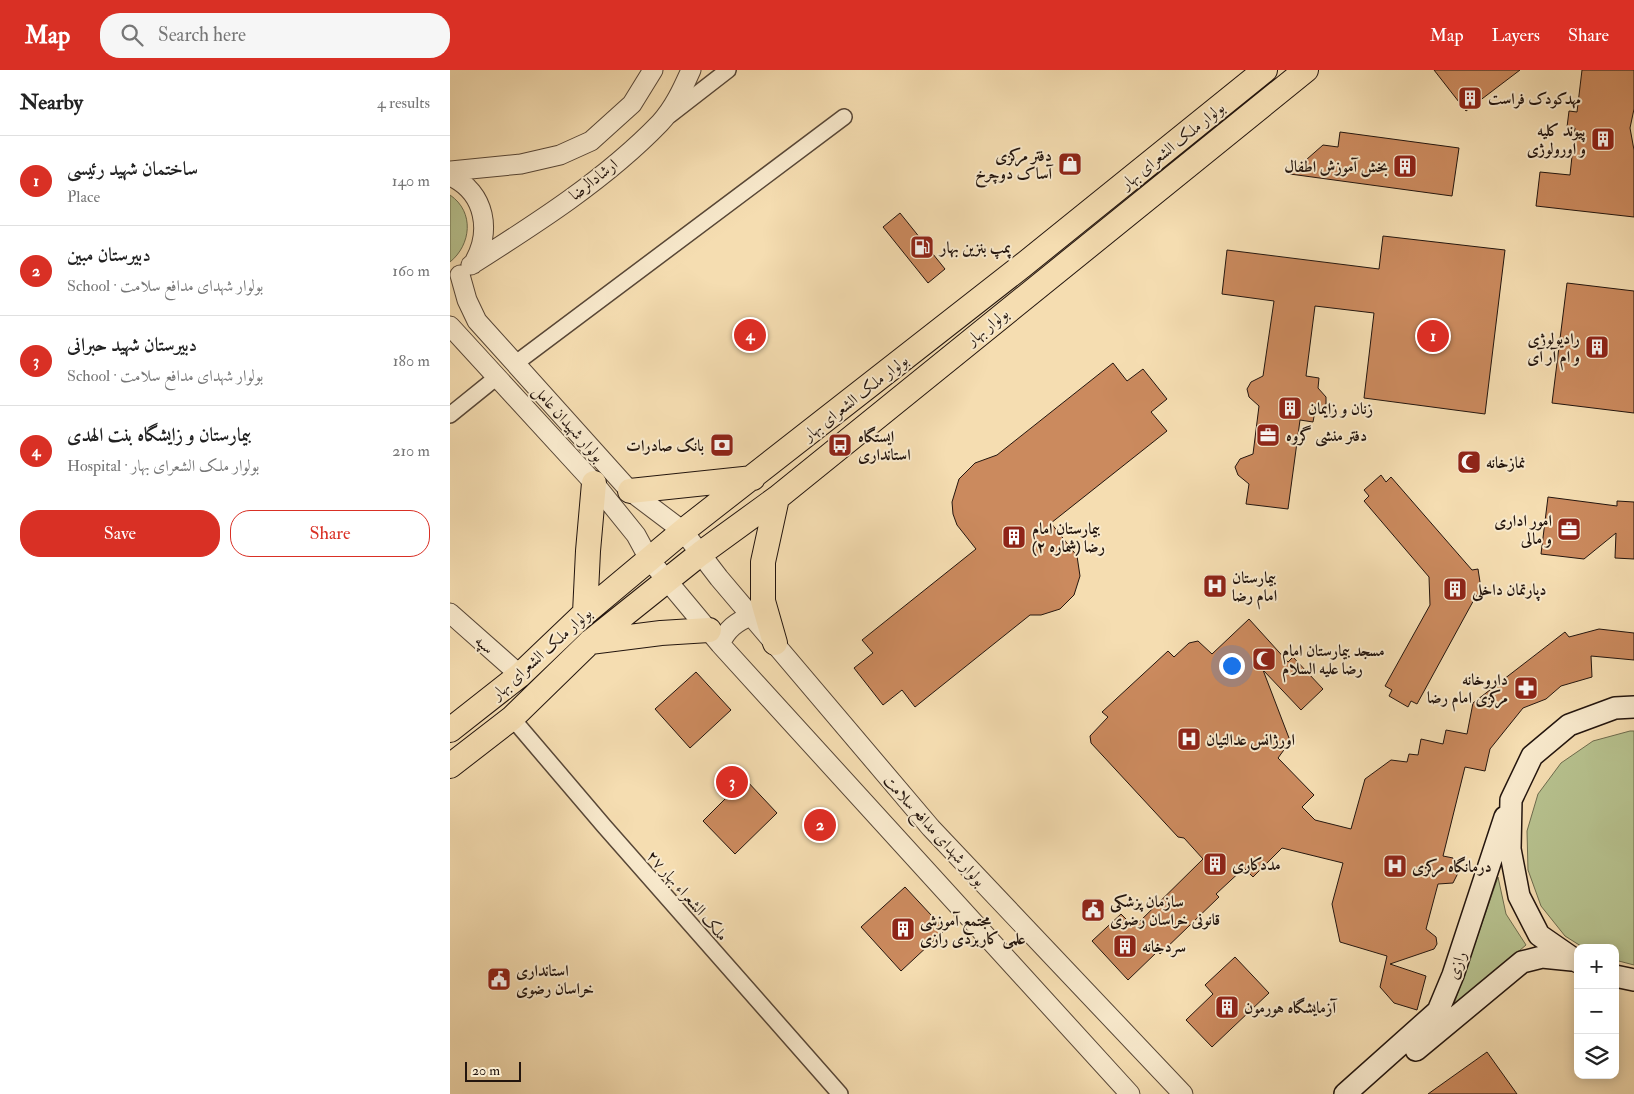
<!DOCTYPE html>
<meta charset="utf-8">
<style>
body{margin:0;font-family:"IM FELL Double Pica",Amiri,serif;background:#f6f6f6;color:#222}
.controls{position:absolute;right:15px;bottom:15px;display:grid;overflow:hidden;border-radius:10px;box-shadow:0 2px 12px #0003}
.controls button{width:45px;height:45px;display:grid;place-items:center;padding:0;border:0;border-bottom:1px solid #e0e0e0;background:#fff;color:#222;font:25px sans-serif}
.scale{position:absolute;left:15px;bottom:12px;width:56px;box-sizing:border-box;padding-left:5px;border:2px solid #23150e;border-top:0;font-size:14px;line-height:18px;white-space:nowrap;color:#23150e;-webkit-text-stroke:4px #f8e9cc;paint-order:stroke}
.you{position:absolute;left:781px;top:595px;width:18px;height:18px;margin:-12px;border:4px solid #fff;border-radius:50%;background:#1a73e8;box-shadow:0 0 0 8px #1a73e833}
.badge{display:grid;place-items:center;width:32px;height:32px;border-radius:50%;background:#d93025;color:#fff;font-size:16px;font-weight:700}
.pin{position:absolute;translate:-50% -50%;border:2px solid #fff;box-shadow:0 1px 5px #0006}
.list{margin:0;padding:0;list-style:none}
h2{display:flex;justify-content:space-between;align-items:center;height:65px;margin:0;padding:0 20px;font-size:21px}
h2 small{font-size:16px;font-weight:400;color:#767676}
.list li{display:grid;grid-template-columns:32px 1fr auto;gap:15px;align-items:center;box-sizing:border-box;height:90px;padding:0 20px;border-top:1px solid #e0e0e0}
.list b{display:block;font-size:19px;white-space:nowrap}
.list p{margin:0;font-size:16px;white-space:nowrap;color:#767676}
.list em{font-size:16px;font-style:normal;color:#767676}
.actions{display:flex;gap:10px;padding:15px 20px}
.actions a{flex:1;padding:11px 0;border:1px solid #d93025;border-radius:20px;text-align:center;font-size:18px;color:#d93025}
.actions .main{background:#d93025;color:#fff}
.icon{flex:none;width:28px;height:28px;fill:none;stroke:currentColor;stroke-width:2;stroke-linecap:round;stroke-linejoin:round}
.map{position:relative;flex:none;width:1184px;height:1024px;overflow:hidden}
header{display:flex;align-items:center;gap:30px;box-sizing:border-box;height:70px;padding:0 25px;background:#d93025;color:#fff}
header strong{font-size:24px}
nav{display:flex;gap:28px;margin-inline-start:auto;font-size:18px}
.search{width:350px;height:45px;background:#f6f6f6;display:flex;align-items:center;gap:12px;box-sizing:border-box;padding:0 18px;border-radius:20px;color:#767676;font-size:19px}
main{display:flex}
aside{flex:1;background:#fff}
.map>svg:first-child{display:block}
.green{fill:#b7c28f;stroke:#6d6c4e}
.building{fill:#cb8a5e;stroke:#23150e}
.lines{fill:none;stroke-linecap:round;stroke-linejoin:round}
.minor-casing{stroke:#584737;stroke-width:18}
.tertiary-casing{stroke:#584737;stroke-width:21}
.secondary-casing{stroke:#23150e;stroke-width:24}
.primary-casing{stroke:#23150e;stroke-width:26}
.minor{stroke:#f8e9cc;stroke-width:15}
.tertiary{stroke:#f8e9cc;stroke-width:19}
.secondary{stroke:#f8e9cc;stroke-width:21}
.primary{stroke:#f5ddb1;stroke-width:24}
.labels{text-anchor:middle;stroke-width:4;stroke-linejoin:round;paint-order:stroke}
.poi-label{font-size:16px;font-weight:bold;fill:#23150e;stroke:#f8e9cc;text-anchor:start}
.street-label{font-size:16px;fill:#23150e;stroke:#f8e9cc}
</style>
<header>
<strong>Map</strong>
<div class="search"><svg class="icon" aria-label="search" viewBox="0 0 24 24"><circle cx="10" cy="10" r="6"/><path d="M15 15l6 6"/></svg>Search here</div>
<nav><a>Map</a><a>Layers</a><a>Share</a></nav>
</header>
<main>
<aside>
<h2>Nearby<small>4 results</small></h2>
<ul class="list">
<li><span class="badge">1</span><div><b>ساختمان شهید رئیسی</b><p>Place</p></div><em>140 m</em></li>
<li><span class="badge">2</span><div><b>دبیرستان مبین</b><p>School · بولوار شهدای مدافع سلامت</p></div><em>160 m</em></li>
<li><span class="badge">3</span><div><b>دبیرستان شهید حبرانی</b><p>School · بولوار شهدای مدافع سلامت</p></div><em>180 m</em></li>
<li><span class="badge">4</span><div><b>بیمارستان و زایشگاه بنت الهدی</b><p>Hospital · بولوار ملک الشعرای بهار</p></div><em>210 m</em></li>
</ul>
<div class="actions"><a class="main">Save</a><a>Share</a></div>
</aside>
<div class="map">
<svg width="1184" height="1024" viewBox="0 0 1184 1024">
<rect width="100%" height="100%" fill="#f5ddb1"/>
<filter id="stains"><feTurbulence type="fractalNoise" baseFrequency=".004" numOctaves="4"/><feColorMatrix values="0 0 0 0 .2 0 0 0 0 .09 0 0 0 0 .02 0 0 0 .5 -.17"/></filter>
<radialGradient id="worn" r=".72"><stop offset=".6" stop-color="#630" stop-opacity="0"/><stop offset="1" stop-color="#630" stop-opacity=".3"/></radialGradient>
<path class="green" d="M 0,125 C 25,142 21,175 0,192 Z
M 1180,661 L 1184,661 L 1184,895 L 1165,890 L 1165,878 L 1134,878 L 1115,866 L 1091,836 L 1078,800 L 1077,761 L 1088,724 L 1111,693 L 1143,671 Z
M 1048,807 L 1056,844 L 1076,875 L 1003,937 Z"/>
<path class="building" d="M 984,0 L 1070,0 L 1016,41 Z
M 1132,0 L 1184,0 L 1184,39 L 1180,58 L 1184,80 L 1184,147 L 1086,136 L 1090,102 L 1120,105 L 1125,58 L 1117,57 L 1119,41 L 1127,42 Z
M 890,62 L 1009,78 L 1002,126 L 840,104 L 873,75 L 888,77 Z
M 450,143 L 495,199 L 478,213 L 433,157 Z
M 933,166 L 1055,180 L 1035,344 L 914,328 L 924,243 L 865,236 L 856,306 L 869,308 L 868,318 L 876,327 L 876,334 L 865,341 L 863,352 L 850,350 L 838,439 L 796,434 L 799,414 L 788,405 L 785,397 L 790,389 L 803,384 L 809,336 L 799,327 L 797,319 L 801,312 L 813,306 L 824,231 L 772,224 L 777,180 L 929,199 Z
M 1117,213 L 1184,221 L 1184,343 L 1102,333 Z
M 663,293 L 677,311 L 693,299 L 717,329 L 701,342 L 717,361 L 601,453 L 627,486 L 630,506 L 624,525 L 610,539 L 591,545 L 580,545 L 465,637 L 452,620 L 433,635 L 404,598 L 423,583 L 412,570 L 526,479 L 507,455 L 503,444 L 502,432 L 509,409 L 525,393 L 547,385 Z
M 931,405 L 936,412 L 941,407 L 1022,500 L 1028,499 L 1032,525 L 1026,526 L 967,634 L 961,631 L 958,637 L 939,626 L 942,620 L 935,616 L 980,535 L 979,507 L 914,431 L 919,426 L 914,420 Z
M 1098,427 L 1167,436 L 1167,431 L 1184,432 L 1184,489 L 1165,488 L 1166,463 L 1134,489 L 1091,484 Z
M 799,549 L 838,592 L 843,587 L 873,619 L 851,640 L 813,600 L 839,668 L 839,673 L 828,688 L 864,725 L 852,737 L 865,750 L 901,759 L 915,709 L 941,690 L 957,692 L 959,684 L 968,685 L 971,669 L 993,674 L 996,660 L 1017,664 L 1023,633 L 1115,562 L 1119,567 L 1149,559 L 1184,563 L 1184,590 L 1141,586 L 1142,607 L 1111,616 L 1096,629 L 1073,638 L 1040,679 L 1035,701 L 1015,697 L 993,786 L 1003,788 L 1008,796 L 1008,803 L 1003,813 L 988,814 L 976,859 L 986,867 L 987,874 L 984,879 L 940,894 L 976,906 L 967,940 L 944,933 L 930,917 L 937,886 L 890,872 L 882,834 L 893,793 L 832,778 L 803,807 L 794,798 L 766,824 L 769,827 L 710,884 L 708,881 L 678,910 L 642,871 L 671,844 L 684,857 L 753,789 L 734,768 L 728,767 L 641,673 L 640,666 L 658,647 L 652,642 L 718,581 L 724,587 L 739,573 L 748,571 L 762,584 Z
M 246,602 L 281,640 L 240,678 L 205,639 Z
M 295,709 L 327,743 L 285,784 L 253,751 Z
M 455,817 L 495,860 L 451,901 L 411,857 Z
M 785,887 L 819,923 L 762,977 L 736,950 L 763,924 L 755,915 Z
M 1037,982 L 1067,1024 L 978,1024 Z"/>
<g class="lines">
<g class="minor-casing">
<path id="minor" d="M 220,45 L 278,0
M 66,293 L 394,47
M 0,345 L 47,307
M 62,648 L 154,756 L 390,1024"/>
</g>
<g class="tertiary-casing">
<path id="tertiary" d="M 0,101 L 71,94 L 110,85 L 141,71 L 182,34 L 203,0
M 0,106 C 36,122 42,163 23,194
M 21,195 C 87,153 156,109 210,53 C 224,38 233,18 241,0
M 10,205 L 17,230 L 27,251 L 180,421 L 233,461 L 269,508 L 481,758 L 733,1024
M 0,256 L 144,413 L 186,465 L 199,489 L 270,574 L 680,1024
M 0,543 L 70,605
M 270,574 C 277,559 286,552 301,546"/>
</g>
<g class="secondary-casing">
<path id="secondary" d="M 1128,892 L 1089,865 L 1069,826 L 1060,779 L 1061,730 L 1082,686 L 1119,655 L 1165,638 L 1184,637
M 1165,906 L 1184,910
M 966,980 L 1072,892 L 1092,887 L 1122,890
M 895,1024 L 988,941 L 1003,905 L 1055,747"/>
</g>
<g class="primary-casing">
<path id="primary" d="M 180,421 L 303,408
M 135,543 L 138,481 L 144,413
M 140,572 L 211,563 L 259,560
M 325,573 L 313,531 L 313,492 L 327,428
M 0,660 L 70,605 L 135,543 L 233,461 L 572,196 L 815,0
M 0,696 L 62,648 L 140,572 L 250,484 L 327,428 L 856,0"/>
</g>
<use href="#minor" class="minor"/>
<use href="#tertiary" class="tertiary"/>
<use href="#secondary" class="secondary"/>
<use href="#primary" class="primary"/>
</g>
<defs>
<g id="building-square" transform="scale(1.25)"><rect x="-9" y="-9" width="18" height="18" rx="4" fill="#8f2418" stroke="#f8e9cc"/><path d="M-4-6H4V6H1V3H-1V6H-4ZM-2.5-4.3h1.7v1.8h-1.7ZM.8-4.3h1.7v1.8H.8ZM-2.5-1h1.7V.8h-1.7ZM.8-1h1.7V.8H.8Z" fill="#fff"/></g>
<g id="shop-square" transform="scale(1.25)"><rect x="-9" y="-9" width="18" height="18" rx="4" fill="#8f2418" stroke="#f8e9cc"/><path d="M-5-2.5h2.3a2.7 3.5 0 0 1 5.4 0H5L5.5 6h-11ZM-1.5-2.5h3a1.5 2.3 0 0 0-3 0Z" fill="#fff"/></g>
<g id="fuel-square" transform="scale(1.25)"><rect x="-9" y="-9" width="18" height="18" rx="4" fill="#8f2418" stroke="#f8e9cc"/><path d="M-5.5-6h7V0h2V4h1.3V-2.5L3-4.5l.8-.8L6-3V5H2.5V1h-1V6h-7ZM-4.2-4.7v3.2H.2V-4.7Z" fill="#fff"/></g>
<g id="office-square" transform="scale(1.25)"><rect x="-9" y="-9" width="18" height="18" rx="4" fill="#8f2418" stroke="#f8e9cc"/><path d="M-6-3h4V-5.5h4V-3h4V5H-6ZM-1-4.5V-3h2v-1.5ZM-6 0V1H6V0Z" fill="#fff"/></g>
<g id="bank-square" transform="scale(1.25)"><rect x="-9" y="-9" width="18" height="18" rx="4" fill="#8f2418" stroke="#f8e9cc"/><path d="M-6-4H6V4H-6ZM0-2.3a2.3 2.3 0 1 0 0 4.6a2.3 2.3 0 1 0 0-4.6Z" fill="#fff"/></g>
<g id="bus-square" transform="scale(1.25)"><rect x="-9" y="-9" width="18" height="18" rx="4" fill="#8f2418" stroke="#f8e9cc"/><path d="M-5-6H5V4H4V6H2V4H-2V6H-4V4H-5ZM-3.5-4V0h7V-4ZM-3.5 1.2v1.5H-2V1.2ZM2 1.2v1.5H3.5V1.2Z" fill="#fff"/></g>
<g id="mosque-square" transform="scale(1.25)"><rect x="-9" y="-9" width="18" height="18" rx="4" fill="#8f2418" stroke="#f8e9cc"/><path d="M3.5-4.9A6 6 0 1 0 3.5 4.9A5 5 0 1 1 3.5-4.9Z" fill="#fff"/></g>
<g id="hospital-square" transform="scale(1.25)"><rect x="-9" y="-9" width="18" height="18" rx="4" fill="#8f2418" stroke="#f8e9cc"/><path d="M-5-5h3v3.5h4V-5h3V5h-3V1.5h-4V5h-3Z" fill="#fff"/></g>
<g id="pharmacy-square" transform="scale(1.25)"><rect x="-9" y="-9" width="18" height="18" rx="4" fill="#8f2418" stroke="#f8e9cc"/><path d="M-2-6h4v4h4v4h-4v4h-4v-4h-4v-4h4Z" fill="#fff"/></g>
<g id="civic-square" transform="scale(1.25)"><rect x="-9" y="-9" width="18" height="18" rx="4" fill="#8f2418" stroke="#f8e9cc"/><path d="M-.6-6.5H3V-4.5H.6V-3L4-1V1h2V6H-6V1h2V-1L-.6-3ZM-1.2 2.5V6h2.4V2.5Z" fill="#fff"/></g>
</defs>
<g fill-rule="evenodd">
<use href="#building-square" x="1020" y="28"/>
<use href="#building-square" x="1153" y="69"/>
<use href="#shop-square" x="620" y="94"/>
<use href="#building-square" x="955" y="96"/>
<use href="#fuel-square" x="472" y="177"/>
<use href="#building-square" x="1147" y="277"/>
<use href="#building-square" x="840" y="338"/>
<use href="#office-square" x="818" y="365"/>
<use href="#bank-square" x="272" y="375"/>
<use href="#bus-square" x="390" y="375"/>
<use href="#mosque-square" x="1019" y="392"/>
<use href="#office-square" x="1119" y="459"/>
<use href="#building-square" x="564" y="467"/>
<use href="#hospital-square" x="765" y="516"/>
<use href="#building-square" x="1005" y="519"/>
<use href="#mosque-square" x="814" y="589"/>
<use href="#pharmacy-square" x="1076" y="618"/>
<use href="#hospital-square" x="739" y="669"/>
<use href="#building-square" x="765" y="794"/>
<use href="#hospital-square" x="945" y="796"/>
<use href="#civic-square" x="643" y="840"/>
<use href="#building-square" x="453" y="859"/>
<use href="#building-square" x="675" y="876"/>
<use href="#civic-square" x="49" y="909"/>
<use href="#building-square" x="777" y="937"/>
</g>
<g class="labels">
<g class="poi-label">
<text x="1038" y="34">مهدکودک فراست</text>
<text x="1136" y="66" text-anchor="end">پیوند کلیه<tspan x="1136" dy="18">و اورولوژی</tspan></text>
<text x="602" y="91" text-anchor="end">دفتر مرکزی<tspan x="602" dy="18">آساک دوچرخ</tspan></text>
<text x="938" y="102" text-anchor="end">بخش آموزش اطفال</text>
<text x="490" y="183">پمپ بنزین بهار</text>
<text x="1130" y="274" text-anchor="end">رادیولوژی<tspan x="1130" dy="18">و ام آر آی</tspan></text>
<text x="858" y="344">زنان و زایمان</text>
<text x="836" y="371">دفتر منشی گروه</text>
<text x="408" y="372">ایستگاه<tspan x="408" dy="18">استانداری</tspan></text>
<text x="254" y="381" text-anchor="end">بانک صادرات</text>
<text x="1036" y="398">نمازخانه</text>
<text x="1102" y="456" text-anchor="end">امور اداری<tspan x="1102" dy="18">و مالی</tspan></text>
<text x="582" y="464">بیمارستان امام<tspan x="582" dy="18">رضا (شماره ۲)</tspan></text>
<text x="782" y="513">بیمارستان<tspan x="782" dy="18">امام رضا</tspan></text>
<text x="1022" y="525">دپارتمان داخلی</text>
<text x="832" y="586">مسجد بیمارستان امام<tspan x="832" dy="18">رضا علیه السلام</tspan></text>
<text x="1058" y="615" text-anchor="end">داروخانه<tspan x="1058" dy="18">مرکزی امام رضا</tspan></text>
<text x="756" y="675">اورژانس عدالتیان</text>
<text x="782" y="800">مددکاری</text>
<text x="962" y="802">درمانگاه مرکزی</text>
<text x="660" y="837">سازمان پزشکی<tspan x="660" dy="18">قانونی خراسان رضوی</tspan></text>
<text x="470" y="856">مجتمع آموزشی<tspan x="470" dy="18">علمی کاربردی رازی</tspan></text>
<text x="692" y="882">سردخانه</text>
<text x="66" y="906">استانداری<tspan x="66" dy="18">خراسان رضوی</tspan></text>
<text x="794" y="943">آزمایشگاه هورمون</text>
</g>
<g class="street-label">
<text transform="translate(722 75) rotate(-39)" y="6">بولوار ملک الشعرای بهار</text>
<text transform="translate(143 109) rotate(-38)" y="6">ارشادالرضا</text>
<text transform="translate(537 256) rotate(-39)" y="6">بولوار بهار</text>
<text transform="translate(405 327) rotate(-38)" y="6">بولوار ملک الشعرای بهار</text>
<text transform="translate(119 353) rotate(48)" y="6">بولوار شهیدان عامل</text>
<text transform="translate(35 574) rotate(42)" y="6">سپه</text>
<text transform="translate(91 583) rotate(-42)" y="6">بولوار ملک الشعرای بهار</text>
<text transform="translate(485 760) rotate(48)" y="6">بولوار شهدای مدافع سلامت</text>
<text transform="translate(238 825) rotate(49)" y="6">ملک الشعراء بهار ۲۷</text>
<text transform="translate(1006 895) rotate(-71)" y="6">رازی</text>
</g>
</g>
<rect width="100%" height="100%" filter="url(#stains)"/>
<rect width="100%" height="100%" fill="url(#worn)"/>
</svg>
<div class="controls">
<button>+</button>
<button>−</button>
<button><svg class="icon" aria-label="layers" viewBox="0 0 24 24"><path d="M12 4l9 5-9 5-9-5zM3 14l9 5 9-5"/></svg></button>
</div>
<div class="scale">20 m</div>
<div class="you"></div>
<div class="pin badge" style="left:983px;top:266px">1</div>
<div class="pin badge" style="left:370px;top:755px">2</div>
<div class="pin badge" style="left:282px;top:712px">3</div>
<div class="pin badge" style="left:300px;top:265px">4</div>
</div>
</main>
